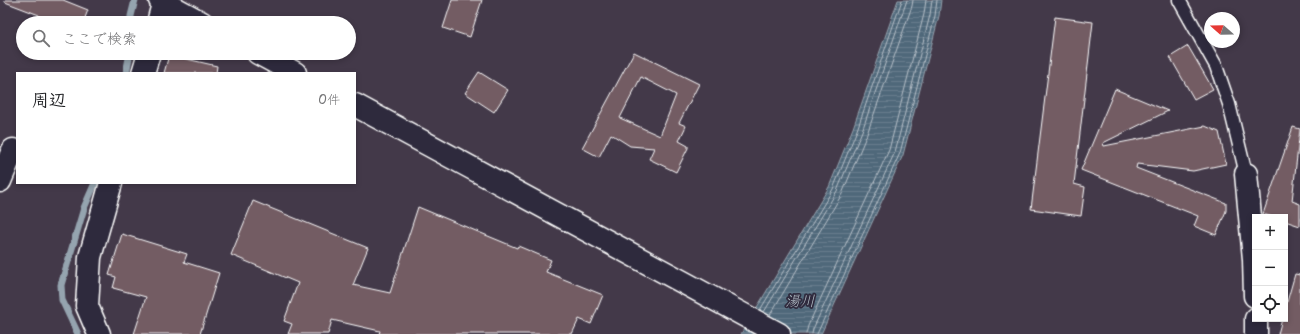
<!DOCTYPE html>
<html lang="ja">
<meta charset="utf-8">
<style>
body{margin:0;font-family:"Shantell Sans","Klee One",sans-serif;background:#f6f6f6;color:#202124}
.controls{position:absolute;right:12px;bottom:12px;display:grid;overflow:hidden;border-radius:0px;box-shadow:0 2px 6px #0003}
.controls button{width:36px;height:36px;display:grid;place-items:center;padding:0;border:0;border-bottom:1px solid #e0e0e0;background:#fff;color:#202124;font:20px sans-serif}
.compass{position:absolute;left:1204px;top:12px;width:36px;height:36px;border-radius:50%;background:#fff;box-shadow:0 2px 6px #0003;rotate:290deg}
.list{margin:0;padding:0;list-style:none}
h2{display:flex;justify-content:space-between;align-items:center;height:52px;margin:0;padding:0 16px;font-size:17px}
h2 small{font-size:13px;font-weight:400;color:#757577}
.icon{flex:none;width:22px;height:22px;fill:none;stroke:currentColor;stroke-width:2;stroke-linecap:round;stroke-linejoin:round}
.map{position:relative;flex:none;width:1300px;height:334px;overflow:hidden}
.search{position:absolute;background:#fff;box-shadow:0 2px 6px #0003;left:16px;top:16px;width:340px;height:44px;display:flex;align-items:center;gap:10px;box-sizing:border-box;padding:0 14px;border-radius:22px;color:#757577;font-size:15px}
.panel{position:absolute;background:#fff;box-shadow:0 2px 6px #0003;left:16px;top:72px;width:340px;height:112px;border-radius:0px}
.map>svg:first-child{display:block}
.water{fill:url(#water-rules);stroke:#95a4af}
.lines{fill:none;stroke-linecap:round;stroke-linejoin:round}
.shore{stroke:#b9c2ca;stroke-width:1}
.stream{stroke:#95a4af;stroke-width:7}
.building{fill:#735b64;stroke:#fff;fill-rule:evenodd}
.service-casing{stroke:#fff;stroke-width:15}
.minor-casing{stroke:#fff;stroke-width:25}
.tertiary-casing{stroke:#fff;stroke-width:25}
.service{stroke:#2f2a3d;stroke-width:12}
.minor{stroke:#2f2a3d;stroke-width:22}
.tertiary{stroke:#2f2a3d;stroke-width:22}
.labels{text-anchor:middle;stroke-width:3.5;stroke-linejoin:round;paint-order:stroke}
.water-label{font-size:15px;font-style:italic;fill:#b0bbc3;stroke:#2f2a3d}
</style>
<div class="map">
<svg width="1300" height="334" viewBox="0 0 1300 334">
<defs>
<pattern id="water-rules" width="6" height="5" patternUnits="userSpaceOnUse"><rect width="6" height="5" fill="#4f677a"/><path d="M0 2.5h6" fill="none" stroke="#697e8e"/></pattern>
</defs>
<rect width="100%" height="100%" fill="#433949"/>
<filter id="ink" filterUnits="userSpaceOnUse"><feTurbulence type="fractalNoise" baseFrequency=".025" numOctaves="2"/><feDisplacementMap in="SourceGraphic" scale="8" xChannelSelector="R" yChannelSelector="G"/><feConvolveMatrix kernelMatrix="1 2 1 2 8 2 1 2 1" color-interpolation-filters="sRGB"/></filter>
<g filter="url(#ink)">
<path class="water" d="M 898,0 L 941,0 L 939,16 L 903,155 L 821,334 L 741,334 L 829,187 L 853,128 Z"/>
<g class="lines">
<path class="shore" d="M 760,310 L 833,189 L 857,130 L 902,0
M 764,312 L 837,191 L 862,131 L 907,0
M 770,315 L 842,194 L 867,134 L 912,6 L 913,0
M 806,334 L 808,326 L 889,150 L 924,14 L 926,0
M 812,334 L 813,329 L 895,152 L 930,15 L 932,0
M 817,334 L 900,153 L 935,16 L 937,0"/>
<path class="stream" d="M 131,23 L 131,16 L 135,0
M 126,73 L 130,53
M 78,334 L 62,300 L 61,285 L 84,208 L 95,183"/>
</g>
<path class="building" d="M 5,0 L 63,0 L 88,10 L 83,23 L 52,23 L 38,18 L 39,15 L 5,2 Z
M 452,0 L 482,0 L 470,37 L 443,28 Z
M 1055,17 L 1093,22 L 1074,184 L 1085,187 L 1081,216 L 1031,209 Z
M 1188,46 L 1213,89 L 1194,99 L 1170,57 Z
M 634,52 L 699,84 L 679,123 L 686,126 L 679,141 L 688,146 L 688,148 L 676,172 L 649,159 L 654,148 L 630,146 L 611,134 L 599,157 L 582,148 ZM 641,77 L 676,95 L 660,136 L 620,118 Z
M 169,55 L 217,66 L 216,73 L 164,73 Z
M 479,72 L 508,90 L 494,112 L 465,93 Z
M 1115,89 L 1168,111 L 1103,143 L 1104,146 L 1205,126 L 1219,132 L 1226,164 L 1193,171 L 1137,164 L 1136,168 L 1226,203 L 1226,211 L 1216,235 L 1194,226 L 1198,216 L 1081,170 Z
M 1293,127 L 1300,129 L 1292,201 L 1300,204 L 1300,226 L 1285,221 L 1285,217 L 1273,217 L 1263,214 Z
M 253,201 L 368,248 L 353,285 L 390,293 L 418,207 L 517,248 L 518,246 L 551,260 L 546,272 L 603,295 L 591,324 L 579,319 L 572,334 L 379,334 L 380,331 L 332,320 L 328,334 L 288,334 L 292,324 L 284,321 L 298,283 L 231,255 Z
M 122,234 L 187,254 L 184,262 L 219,273 L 200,334 L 134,334 L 146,297 L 113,288 L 116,277 L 109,275 Z
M 1295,274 L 1300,275 L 1300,334 L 1278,334 L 1282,319 L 1285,319 L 1285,309 Z"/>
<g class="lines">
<g class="service-casing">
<path id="service" d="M 1179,0 L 1216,66 L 1229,104 L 1246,174"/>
</g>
<g class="minor-casing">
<path id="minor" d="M 158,23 L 164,0
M 143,73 L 149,53
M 1246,174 L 1254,259 L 1255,296
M 0,181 L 13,150
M 1256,319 L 1256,334
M 99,334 L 87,306 L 90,257 L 111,183"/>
</g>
<g class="tertiary-casing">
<path id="tertiary" d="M 160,0 L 202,23
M 258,53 L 295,73
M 355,105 L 779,334"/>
</g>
<use href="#service" class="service"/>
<use href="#minor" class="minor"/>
<use href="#tertiary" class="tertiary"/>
</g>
</g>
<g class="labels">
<g class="water-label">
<text x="800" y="306">湯川</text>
</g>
</g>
</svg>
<div class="controls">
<button>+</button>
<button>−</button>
<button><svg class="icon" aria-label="locate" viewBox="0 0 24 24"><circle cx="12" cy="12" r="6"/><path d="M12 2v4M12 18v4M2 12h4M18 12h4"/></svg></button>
</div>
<svg class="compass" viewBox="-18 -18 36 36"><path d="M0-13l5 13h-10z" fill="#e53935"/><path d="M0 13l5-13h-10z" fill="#757577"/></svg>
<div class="search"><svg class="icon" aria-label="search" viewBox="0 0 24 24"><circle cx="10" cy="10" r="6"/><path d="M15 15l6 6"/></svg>ここで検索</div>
<section class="panel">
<h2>周辺<small>0件</small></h2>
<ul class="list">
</ul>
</section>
</div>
